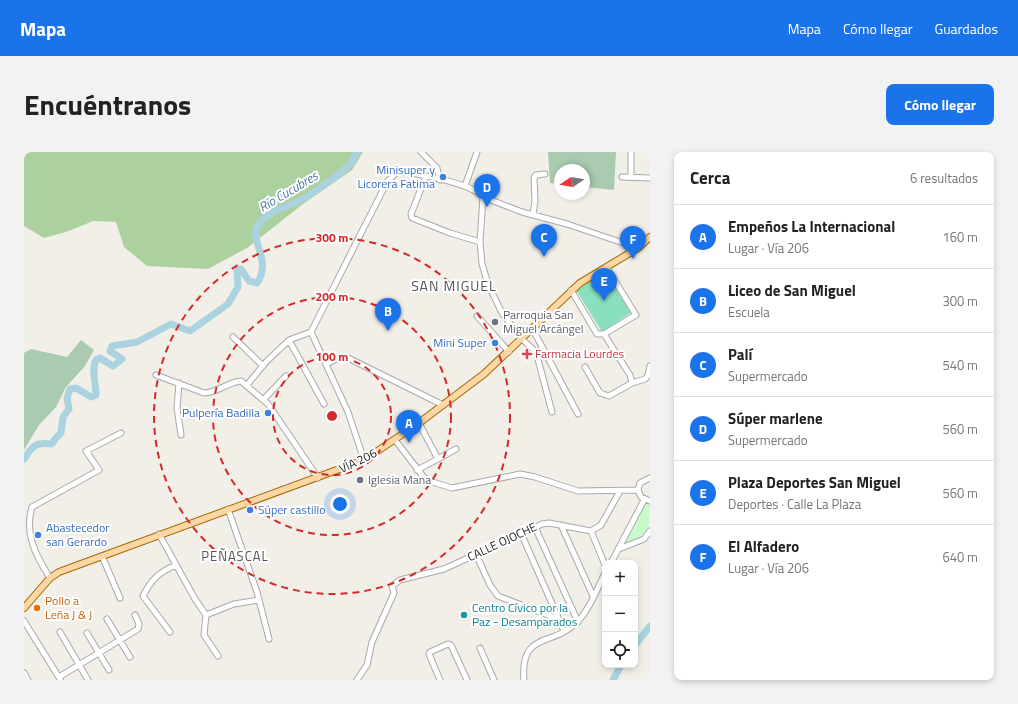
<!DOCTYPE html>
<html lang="es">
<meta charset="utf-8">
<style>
body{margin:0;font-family:"Titillium Web",sans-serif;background:#f2f2f2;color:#222}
.controls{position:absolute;right:12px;bottom:12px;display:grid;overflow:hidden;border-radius:8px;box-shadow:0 2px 6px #0003}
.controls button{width:36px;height:36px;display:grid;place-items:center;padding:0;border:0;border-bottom:1px solid #e0e0e0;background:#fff;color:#222;font:20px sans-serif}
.compass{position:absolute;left:530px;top:12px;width:36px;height:36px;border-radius:50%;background:#fff;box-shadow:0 2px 6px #0003;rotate:258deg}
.you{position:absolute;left:316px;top:352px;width:14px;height:14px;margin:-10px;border:3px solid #fff;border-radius:50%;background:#1a73e8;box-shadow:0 0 0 6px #1a73e833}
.badge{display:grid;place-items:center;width:26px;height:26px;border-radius:50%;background:#1a73e8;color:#fff;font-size:13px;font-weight:700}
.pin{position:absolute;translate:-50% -33px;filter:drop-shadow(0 1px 2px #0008)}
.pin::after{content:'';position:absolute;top:21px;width:14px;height:12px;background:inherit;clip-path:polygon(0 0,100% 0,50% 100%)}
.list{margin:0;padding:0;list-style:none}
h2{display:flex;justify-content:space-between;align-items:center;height:52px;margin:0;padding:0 16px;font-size:17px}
h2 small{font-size:13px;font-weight:400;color:#767676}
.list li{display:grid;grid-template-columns:26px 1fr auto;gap:12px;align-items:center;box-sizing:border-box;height:64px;padding:0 16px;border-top:1px solid #e0e0e0}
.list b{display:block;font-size:15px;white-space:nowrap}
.list p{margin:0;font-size:13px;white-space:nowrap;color:#767676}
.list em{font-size:13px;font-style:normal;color:#767676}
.icon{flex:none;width:22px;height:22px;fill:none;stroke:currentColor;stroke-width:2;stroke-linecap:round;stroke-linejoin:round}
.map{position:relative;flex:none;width:626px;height:528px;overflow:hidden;border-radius:8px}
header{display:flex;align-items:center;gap:24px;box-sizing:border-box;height:56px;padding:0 20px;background:#1a73e8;color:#fff}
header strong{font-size:19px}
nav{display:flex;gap:22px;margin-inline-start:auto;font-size:14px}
.intro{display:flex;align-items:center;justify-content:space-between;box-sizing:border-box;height:96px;padding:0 24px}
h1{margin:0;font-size:28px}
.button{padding:10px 18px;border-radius:8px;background:#1a73e8;color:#fff;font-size:14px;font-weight:700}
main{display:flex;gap:24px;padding:0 24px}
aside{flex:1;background:#fff;border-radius:8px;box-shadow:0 2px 6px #0003}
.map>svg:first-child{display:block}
.forest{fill:#add19e}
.cemetery{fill:#aacbaf}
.park{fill:#c8facc}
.pitch{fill:#88e0be}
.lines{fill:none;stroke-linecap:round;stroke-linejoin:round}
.river{stroke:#aad3df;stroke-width:7}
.minor-casing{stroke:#a9a9a9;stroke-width:7}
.major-casing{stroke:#a06b00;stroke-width:8}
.minor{stroke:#fff;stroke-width:5}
.major{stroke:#fcd6a4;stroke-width:6}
.ring{fill:none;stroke:#d62828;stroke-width:2;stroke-dasharray:7 5}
.shop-dot{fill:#3f7fe0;stroke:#fff;stroke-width:1.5}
.worship-dot{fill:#6b7280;stroke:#fff;stroke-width:1.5}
.health-dot{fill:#e0444e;stroke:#fff;stroke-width:1.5}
.food-dot{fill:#e8710a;stroke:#fff;stroke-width:1.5}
.culture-dot{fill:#0f9aa8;stroke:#fff;stroke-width:1.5}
.labels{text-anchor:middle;stroke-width:4;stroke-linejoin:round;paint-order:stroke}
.shop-label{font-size:12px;fill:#366cbe;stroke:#fff;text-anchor:end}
.worship-label{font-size:12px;fill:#5b616d;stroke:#fff;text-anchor:start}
.health-label{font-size:12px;fill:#be3a42;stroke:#fff;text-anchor:start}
.street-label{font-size:12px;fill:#222;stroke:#fff}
.food-label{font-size:12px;fill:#c56008;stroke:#fff;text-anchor:start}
.culture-label{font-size:12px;fill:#0d838f;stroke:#fff;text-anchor:start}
.water-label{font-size:13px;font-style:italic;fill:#4a7aab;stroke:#fff}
.neighbourhood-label{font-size:13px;letter-spacing:1px;fill:#555;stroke:#fff}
.quarter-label{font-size:14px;letter-spacing:1px;fill:#555;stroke:#fff}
.centre{fill:#d62828;stroke:#fff;stroke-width:2}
.ring-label{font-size:12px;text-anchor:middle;font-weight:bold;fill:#d62828;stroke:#fff;stroke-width:4;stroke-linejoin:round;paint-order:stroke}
</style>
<header>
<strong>Mapa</strong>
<nav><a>Mapa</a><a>Cómo llegar</a><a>Guardados</a></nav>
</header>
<div class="intro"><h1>Encuéntranos</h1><a class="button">Cómo llegar</a></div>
<main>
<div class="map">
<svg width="626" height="528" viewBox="0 0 626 528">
<rect width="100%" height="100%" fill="#f2efe9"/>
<path class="forest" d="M 0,0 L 339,0 L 328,18 L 279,52 L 223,96 L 184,117 L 123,114 L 100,95 L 92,70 L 69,69 L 45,79 L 20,86 L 0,74 Z"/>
<path class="cemetery" d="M 524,0 L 592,0 L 590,38 L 560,35 L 560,18 L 536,18 L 536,32 L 526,31 Z
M 57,188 L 70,198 L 61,214 L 42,235 L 32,255 L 15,273 L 0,298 L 0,201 L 7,197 L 43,205 Z"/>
<path class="park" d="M 621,351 L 626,351 C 626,380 625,380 600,393 Z"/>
<path class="pitch" d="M 582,119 L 608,160 L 578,180 L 552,138 Z"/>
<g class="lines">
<path class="river" d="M 0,307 C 9,293 12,290 28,292 L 31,287 L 37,281 L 39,265 L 45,257 L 43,246 L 46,237 L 52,236 L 67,245 L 72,243 C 72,232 67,217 72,208 L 76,206 L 89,214 L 98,207 L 86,199 L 88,194 L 113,190 L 147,172 L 166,179 L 204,152 L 214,135 L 213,118 L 217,117 L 225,129 L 233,131 C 249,108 224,88 234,73 C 243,59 260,56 275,49 C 287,43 318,21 327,11 C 329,8 331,3 333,0
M 611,493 L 626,474
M 589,528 L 597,513"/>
<g class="minor-casing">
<path id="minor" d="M 397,0 L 413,16 L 416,28
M 402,24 L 387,62 L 388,66 L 426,81 L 456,90
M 598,25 L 626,26
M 607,25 L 607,0
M 441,34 L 453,0
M 459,45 L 498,60 L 543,72 L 614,96
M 509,62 L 511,49 L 510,26 L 512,23 L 521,22
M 547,138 L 573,182 L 580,182 L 606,223 L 608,231
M 453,164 L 485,200
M 508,176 L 554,262
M 580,182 L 612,163 L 583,116
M 209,185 L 239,214
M 265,188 L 300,252
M 302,212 L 316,205 L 322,205 L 419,253
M 561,215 L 576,241 L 585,244 L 608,231 L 621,227 L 624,224 L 626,214
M 132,223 L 180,241 C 193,241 204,230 217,229 L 244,252 L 294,326
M 155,231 L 153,256 L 157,283
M 223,233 L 242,210 L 265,188 L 287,180
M 239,248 L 262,224
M 371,288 L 402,328 L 428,336 L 496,322 L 511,325 L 554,339 L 614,338
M 414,307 L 432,297
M 340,308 L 324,260 L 287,180 L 363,30 L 373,20 L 382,20 C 401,24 447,31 459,45 L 456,90 L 458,112 L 464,132 L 478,161 L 498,187 L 512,200 L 528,260
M 393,318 L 414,307 L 395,271
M 626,326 L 616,331 L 614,338 L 617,345 L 626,349
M 204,357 L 233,440 L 245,487
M 537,373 L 569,444
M 511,375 L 554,470
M 567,379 L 581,413
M 497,381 L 540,479
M 135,382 L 171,447 L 182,463 L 180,483 L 194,504
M 595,397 L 620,387 L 626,379
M 452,402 L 466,433 L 474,444 L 534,467
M 78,404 L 96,446
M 587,411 L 620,348
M 26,426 C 12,404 0,382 8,355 L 75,318 L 62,299 L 97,281
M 182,463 L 210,452 L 235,448
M 83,467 L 106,505
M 0,469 L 36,527
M 36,480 L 64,528
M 146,480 L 119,444 C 127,428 135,420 152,413
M 63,481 L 85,518
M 456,496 L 470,528
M 0,521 L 4,528
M 35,525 L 114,477 L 115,472 L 111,463
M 333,528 L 343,513 L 348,490 L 370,441 L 368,434 L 376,428 L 420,417 L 518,372 L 525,371 L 567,379 L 577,373 L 596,339
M 416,528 L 405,502 L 406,500 L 424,492 L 427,493 L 443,528
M 500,528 C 496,479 528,495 552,471 C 565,459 573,437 581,421"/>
</g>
<g class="major-casing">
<path id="major" d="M 0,456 L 26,426 L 35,420 L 340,308 L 395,271 L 460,222 L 556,131 L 614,96 L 626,85"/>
</g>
<use href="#minor" class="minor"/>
<use href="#major" class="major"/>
</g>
<g class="ring">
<circle cx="308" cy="264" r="59"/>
<circle cx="308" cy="264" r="119"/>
<circle cx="308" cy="264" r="178"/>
</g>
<g class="shop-dot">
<circle cx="419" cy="25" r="4"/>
<circle cx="471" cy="191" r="4"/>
<circle cx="244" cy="261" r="4"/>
<circle cx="226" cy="358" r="4"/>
<circle cx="14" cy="383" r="4"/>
</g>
<g class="worship-dot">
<circle cx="471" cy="170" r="4"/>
<circle cx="336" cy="328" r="4"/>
</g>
<path class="health-dot" d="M501 196h4v4h4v4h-4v4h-4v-4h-4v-4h4z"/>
<circle class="food-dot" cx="13" cy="456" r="4"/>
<circle class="culture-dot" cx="440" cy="463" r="4"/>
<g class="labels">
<g class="shop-label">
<text x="411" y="22">Minisuper y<tspan x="411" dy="14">Licorera Fatima</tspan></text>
<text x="463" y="195">Mini Super</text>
<text x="236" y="265">Pulpería Badilla</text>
<text x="234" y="362" text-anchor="start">Súper castillo</text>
<text x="22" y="380" text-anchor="start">Abastecedor<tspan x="22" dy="14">san Gerardo</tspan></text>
</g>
<g class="worship-label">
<text x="479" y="167">Parroquia San<tspan x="479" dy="14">Miguel Arcángel</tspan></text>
<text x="344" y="332">Iglesia Mana</text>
</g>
<g class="health-label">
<text x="511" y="206">Farmacia Lourdes</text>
</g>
<g class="street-label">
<text transform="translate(334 309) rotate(-26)" y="4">VÍA 206</text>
<text transform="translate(478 390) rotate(-25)" y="4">CALLE OJOCHE</text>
</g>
<g class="food-label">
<text x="21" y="453">Pollo a<tspan x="21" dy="14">Leña J &amp; J</tspan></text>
</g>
<g class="culture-label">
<text x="448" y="460">Centro Cívico por la<tspan x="448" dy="14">Paz - Desamparados</tspan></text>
</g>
<g class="water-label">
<text transform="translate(264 39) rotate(-31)" y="5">Río Cucubres</text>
</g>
<g class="neighbourhood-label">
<text x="211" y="409">PEÑASCAL</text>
</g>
<g class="quarter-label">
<text x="430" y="139">SAN MIGUEL</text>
</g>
</g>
<circle cx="308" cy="264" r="6" class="centre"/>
<g class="ring-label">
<text x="308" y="90">300 m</text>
<text x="308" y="149">200 m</text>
<text x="308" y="209">100 m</text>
</g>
</svg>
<div class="controls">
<button>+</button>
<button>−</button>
<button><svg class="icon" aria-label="locate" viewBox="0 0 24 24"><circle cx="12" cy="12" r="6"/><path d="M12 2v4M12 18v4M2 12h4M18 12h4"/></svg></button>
</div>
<svg class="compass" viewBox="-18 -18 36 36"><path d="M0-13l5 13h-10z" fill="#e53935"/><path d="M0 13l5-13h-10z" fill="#767676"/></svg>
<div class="you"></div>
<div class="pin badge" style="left:385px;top:291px">A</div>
<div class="pin badge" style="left:364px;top:179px">B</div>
<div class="pin badge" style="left:520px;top:105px">C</div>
<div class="pin badge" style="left:463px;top:55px">D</div>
<div class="pin badge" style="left:580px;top:149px">E</div>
<div class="pin badge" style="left:609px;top:107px">F</div>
</div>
<aside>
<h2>Cerca<small>6 resultados</small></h2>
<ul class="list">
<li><span class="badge">A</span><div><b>Empeños La Internacional</b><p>Lugar · Vía 206</p></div><em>160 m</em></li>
<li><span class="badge">B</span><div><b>Liceo de San Miguel</b><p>Escuela</p></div><em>300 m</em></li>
<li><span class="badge">C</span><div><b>Palí</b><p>Supermercado</p></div><em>540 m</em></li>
<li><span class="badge">D</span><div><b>Súper marlene</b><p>Supermercado</p></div><em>560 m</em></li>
<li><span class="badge">E</span><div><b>Plaza Deportes San Miguel</b><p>Deportes · Calle La Plaza</p></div><em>560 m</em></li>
<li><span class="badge">F</span><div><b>El Alfadero</b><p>Lugar · Vía 206</p></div><em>640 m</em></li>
</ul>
</aside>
</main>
